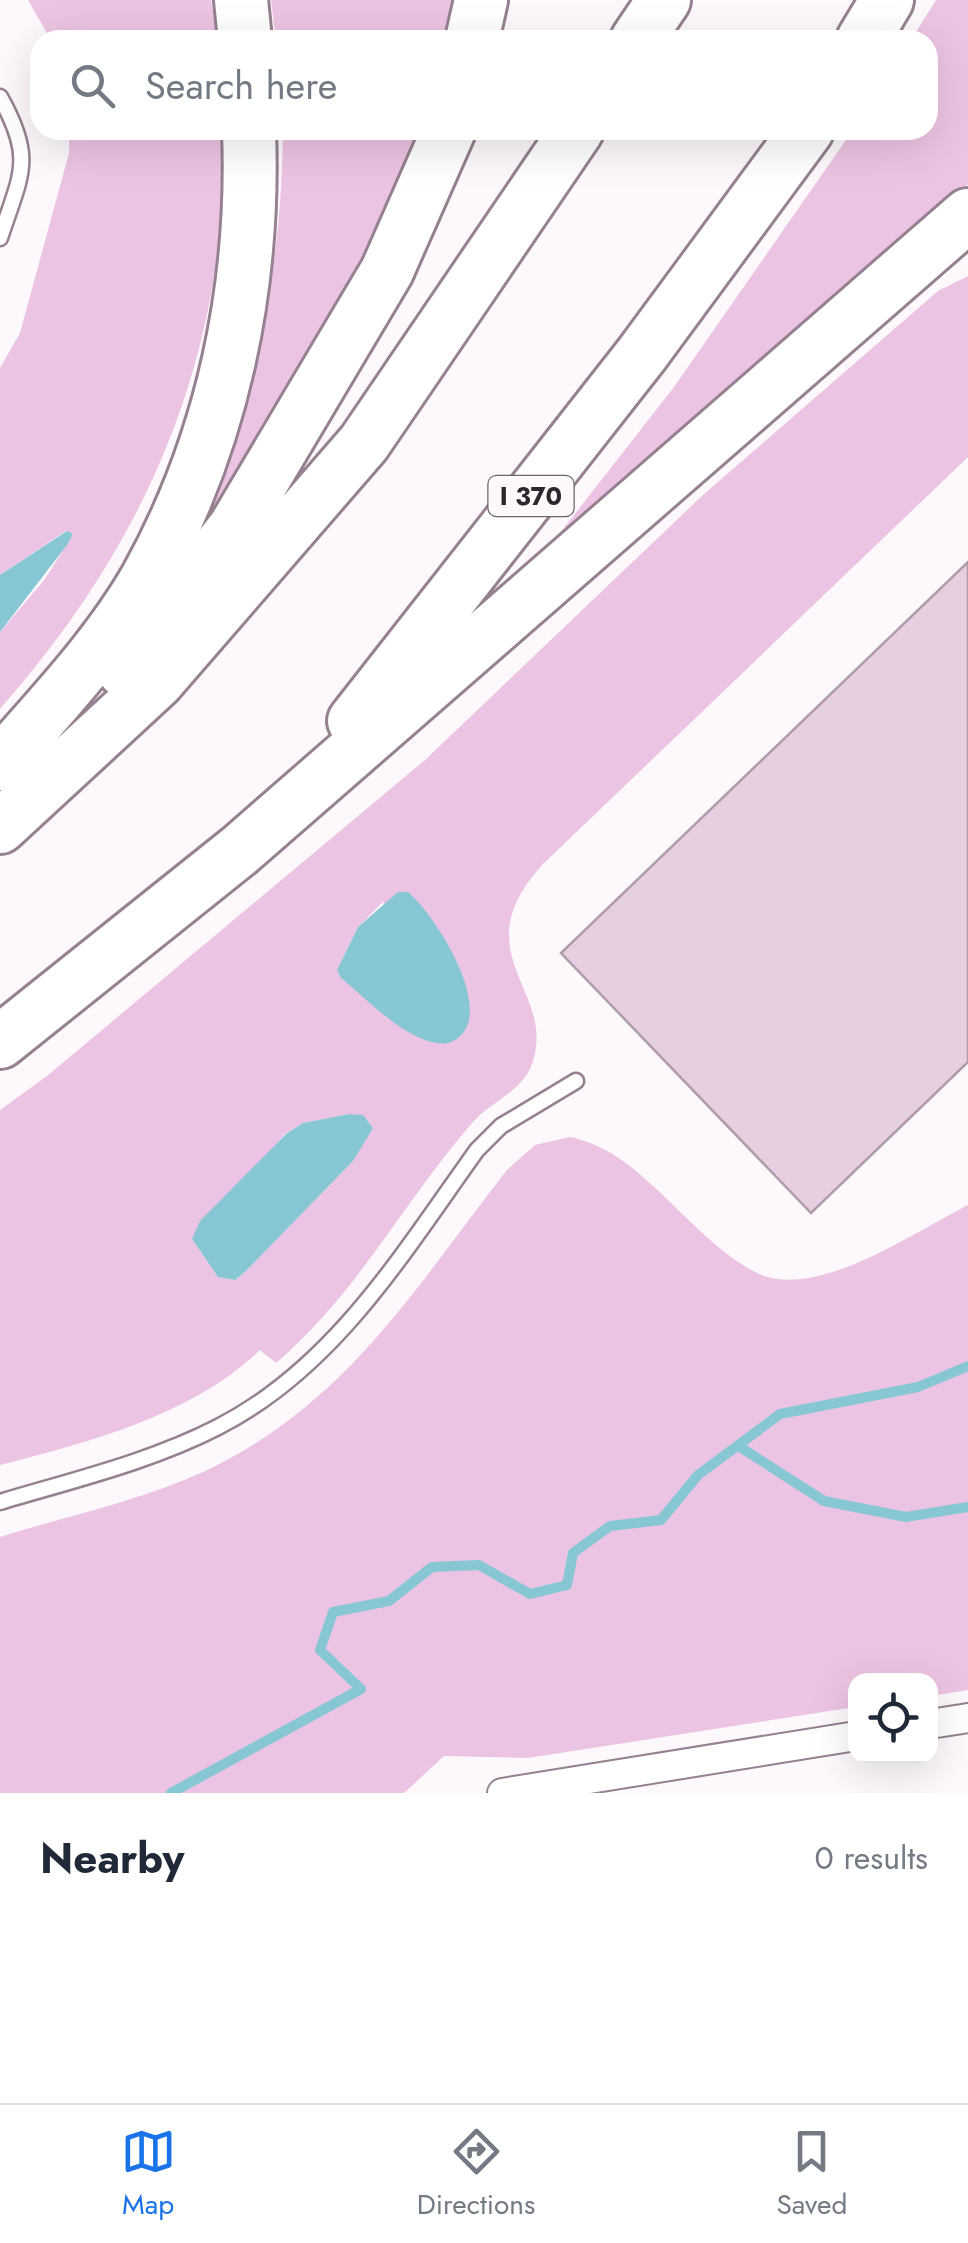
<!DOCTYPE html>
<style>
body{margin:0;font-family:Jost,sans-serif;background:#f6f6f7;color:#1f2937}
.controls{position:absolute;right:30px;bottom:30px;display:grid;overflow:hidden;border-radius:20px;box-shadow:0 10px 40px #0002}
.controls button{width:90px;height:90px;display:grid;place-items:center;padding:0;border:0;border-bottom:2px solid #e0e1e3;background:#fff;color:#1f2937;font:50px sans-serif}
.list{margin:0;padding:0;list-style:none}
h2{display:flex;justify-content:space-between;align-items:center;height:130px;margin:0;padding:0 40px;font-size:42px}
h2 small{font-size:32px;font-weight:400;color:#747a83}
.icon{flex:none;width:55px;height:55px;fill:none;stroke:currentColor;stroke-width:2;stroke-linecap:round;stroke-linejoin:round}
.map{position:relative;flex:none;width:968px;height:1793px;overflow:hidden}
.search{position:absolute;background:#fff;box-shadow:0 10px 40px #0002;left:30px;right:30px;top:30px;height:110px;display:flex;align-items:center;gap:25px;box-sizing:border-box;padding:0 35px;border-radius:30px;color:#747a83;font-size:38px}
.sheet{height:310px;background:#fff}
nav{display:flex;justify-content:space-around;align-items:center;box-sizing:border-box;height:140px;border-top:2px solid #e0e1e3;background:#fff;font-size:28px;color:#747a83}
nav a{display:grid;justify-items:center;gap:5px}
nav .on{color:#1a73e8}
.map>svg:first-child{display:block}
.green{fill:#ecc4e3;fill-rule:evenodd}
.water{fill:#87c7d3}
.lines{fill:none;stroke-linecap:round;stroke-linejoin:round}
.stream{stroke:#87c7d3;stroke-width:10}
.building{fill:#e5cfe0;stroke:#af9baa;stroke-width:2.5}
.lane-casing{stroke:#958190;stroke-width:19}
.street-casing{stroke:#958190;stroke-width:32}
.highway-casing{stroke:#958190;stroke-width:58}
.lane{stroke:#fff;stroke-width:14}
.street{stroke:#fff;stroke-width:28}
.highway{stroke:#fff;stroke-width:52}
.labels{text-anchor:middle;stroke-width:8;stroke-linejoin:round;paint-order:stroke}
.shield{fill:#fcf8fb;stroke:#6c656a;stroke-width:2.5}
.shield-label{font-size:25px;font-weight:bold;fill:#2e262c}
</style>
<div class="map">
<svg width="968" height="1793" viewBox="0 0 968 1793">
<rect width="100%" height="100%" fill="#fcf8fb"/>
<path class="green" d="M 28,0 L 211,0 L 218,40 L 51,40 Z
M 271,0 L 463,0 L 456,40 L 276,40 Z
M 936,0 L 968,0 L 968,184 L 554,552 L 549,547 L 674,387 L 853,130 L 928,130 L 928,40 L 911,40 Z
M 69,130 L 225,130 C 226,358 149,539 0,709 L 0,632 L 45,579 L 73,534 L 66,531 L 0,575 L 0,368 L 20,333 L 69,153 Z
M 283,130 L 430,130 L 400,212 L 211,528 L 188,544 C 252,395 281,293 283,130 Z
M 968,276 L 968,457 L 542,865 C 461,955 558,990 532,1064 C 522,1092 491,1101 473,1122 C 404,1201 357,1294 276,1363 L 260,1350 C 193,1415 90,1442 0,1465 L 0,1110 L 47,1076 L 425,760 L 704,494 L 938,291 ZM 384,901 L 377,1008 L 337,970 L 358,927 ZM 349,1114 L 353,1161 L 246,1271 L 235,1280 L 218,1277 L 192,1239 L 286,1133 L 303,1123 Z
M 570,1137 C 611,1146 636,1170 666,1198 C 693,1224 721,1254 755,1272 C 814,1303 914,1232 968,1205 L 968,1690 L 931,1696 L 930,1680 L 856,1680 L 855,1707 L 528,1758 L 444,1756 L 404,1793 L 0,1793 L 0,1537 C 67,1516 139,1501 203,1472 C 347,1404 413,1290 507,1170 L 535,1145 Z"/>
<path class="water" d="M 67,531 L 73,534 L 67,545 L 0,632 L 0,575 Z
M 398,892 L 408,892 C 435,915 489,1000 463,1033 C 456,1042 446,1045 436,1043 C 402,1037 367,999 341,978 L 337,970 L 358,927 Z
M 349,1114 L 363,1115 L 373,1128 L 353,1161 L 246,1271 L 235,1280 L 218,1277 L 192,1239 L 200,1221 L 287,1133 L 303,1123 Z"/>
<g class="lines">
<path class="stream" d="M 740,1447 L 824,1501 L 906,1517 L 968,1507
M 171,1793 L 361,1689 L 320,1650 L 333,1612 L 389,1601 L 432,1567 L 479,1565 L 530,1594 L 567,1585 L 573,1553 L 610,1526 L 661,1520 L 698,1475 L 780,1414 L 918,1387 L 968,1366"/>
</g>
<path class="building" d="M 968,562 L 968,1062 L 811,1213 L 561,953 Z"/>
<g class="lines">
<g class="lane-casing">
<path id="lane" d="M 0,97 C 35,159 21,174 0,238
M 0,1502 C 73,1480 150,1462 218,1427 C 334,1368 403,1253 477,1150 L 501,1126 L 576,1081"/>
</g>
<g class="street-casing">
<path id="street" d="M 930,1724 L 968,1718
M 502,1793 L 856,1736"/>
</g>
<g class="highway-casing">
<path id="highway" d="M 241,0 L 245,40
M 472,40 L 481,0
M 637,40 L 664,0
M 863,40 L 887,0
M 124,671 L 235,527 L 387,271 L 449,130
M 354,721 L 642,354 L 807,130
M 0,764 C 51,706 108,646 147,578 C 223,441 255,286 249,130
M 0,827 L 157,682 L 364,443 L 577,130
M 0,1042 L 240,850 L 968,215"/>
</g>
<use href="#lane" class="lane"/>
<use href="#street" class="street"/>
<use href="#highway" class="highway"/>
</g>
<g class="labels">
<rect class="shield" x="488.5" y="476" width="85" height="40" rx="8"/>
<g class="shield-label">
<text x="531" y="505">I 370</text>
</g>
</g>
</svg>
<div class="controls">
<button><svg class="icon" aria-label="locate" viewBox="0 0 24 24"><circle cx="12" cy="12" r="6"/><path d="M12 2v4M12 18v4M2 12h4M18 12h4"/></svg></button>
</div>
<div class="search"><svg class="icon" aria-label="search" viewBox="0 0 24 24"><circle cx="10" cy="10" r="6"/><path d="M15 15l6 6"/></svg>Search here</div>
</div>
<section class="sheet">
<h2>Nearby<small>0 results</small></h2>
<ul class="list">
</ul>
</section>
<nav>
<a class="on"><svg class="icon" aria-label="map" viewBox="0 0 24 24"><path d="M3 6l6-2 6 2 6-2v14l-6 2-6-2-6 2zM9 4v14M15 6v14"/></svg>Map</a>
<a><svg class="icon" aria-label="directions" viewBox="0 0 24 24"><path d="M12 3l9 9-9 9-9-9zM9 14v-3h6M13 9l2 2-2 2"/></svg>Directions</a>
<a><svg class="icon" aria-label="saved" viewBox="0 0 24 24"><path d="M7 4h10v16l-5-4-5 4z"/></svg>Saved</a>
</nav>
